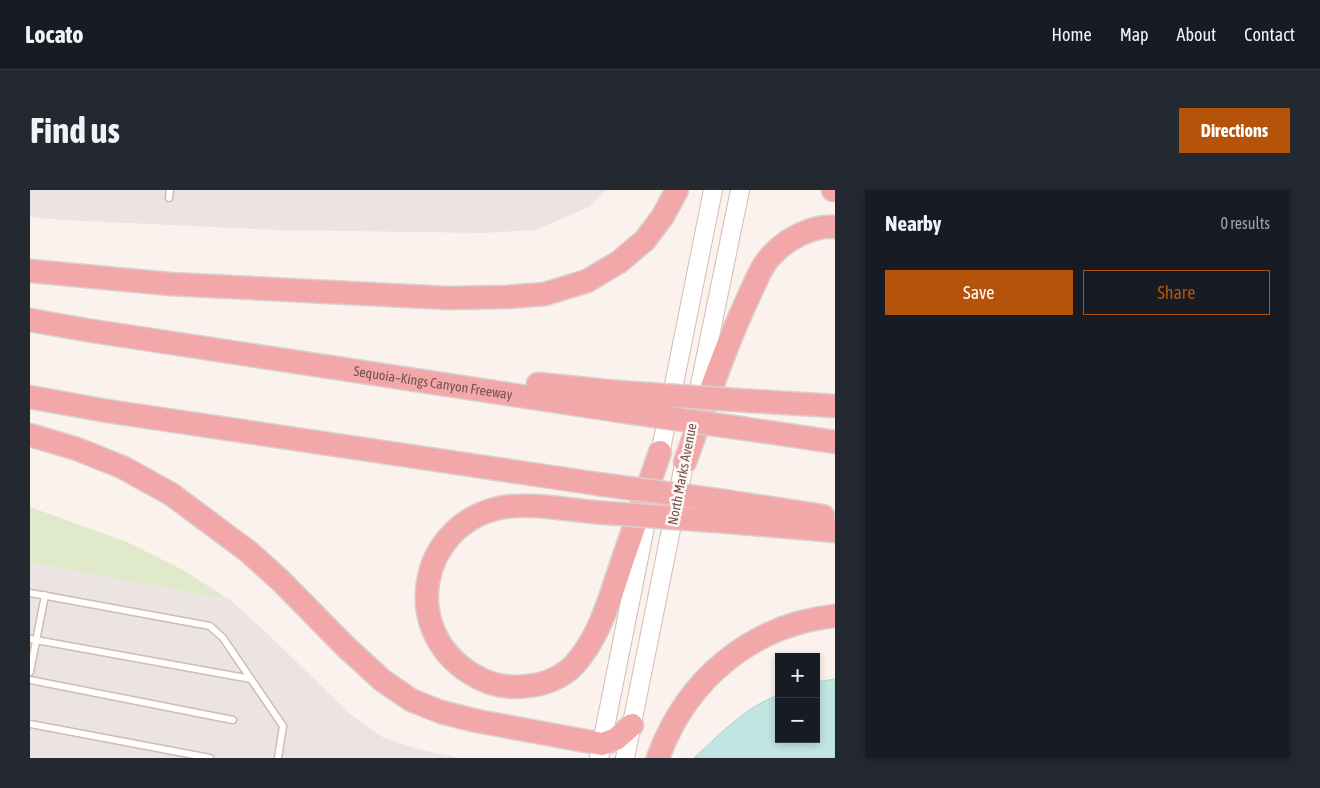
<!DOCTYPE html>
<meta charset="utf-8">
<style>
body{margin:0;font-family:"Asap Condensed",sans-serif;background:#242831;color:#f1f3f6}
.controls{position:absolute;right:15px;bottom:15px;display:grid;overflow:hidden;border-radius:0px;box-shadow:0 2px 8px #0003}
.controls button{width:45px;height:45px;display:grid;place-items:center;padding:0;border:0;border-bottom:1px solid #363941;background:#171b24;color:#f1f3f6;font:25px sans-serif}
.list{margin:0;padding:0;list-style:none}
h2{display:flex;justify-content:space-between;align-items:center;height:65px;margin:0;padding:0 20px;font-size:21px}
h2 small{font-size:16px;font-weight:400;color:#9ea1a6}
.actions{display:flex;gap:10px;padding:15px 20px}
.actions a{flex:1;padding:11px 0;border:1px solid #b45309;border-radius:0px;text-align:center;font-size:18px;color:#b45309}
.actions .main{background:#b45309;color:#fff}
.map{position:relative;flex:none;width:805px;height:568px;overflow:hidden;border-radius:0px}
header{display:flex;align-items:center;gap:30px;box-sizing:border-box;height:70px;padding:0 25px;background:#171b24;border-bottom:1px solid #363941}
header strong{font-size:24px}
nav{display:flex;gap:28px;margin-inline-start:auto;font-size:18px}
.intro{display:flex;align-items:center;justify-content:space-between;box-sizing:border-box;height:120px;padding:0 30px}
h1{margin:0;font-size:35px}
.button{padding:12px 22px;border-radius:0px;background:#b45309;color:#fff;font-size:18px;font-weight:700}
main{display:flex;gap:30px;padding:0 30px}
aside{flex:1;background:#171b24;border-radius:0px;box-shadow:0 2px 8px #0003}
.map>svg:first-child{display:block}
.industrial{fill:#ece4e2}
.green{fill:#e0eacb}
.water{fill:#c1e6e1;stroke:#a8d7d1}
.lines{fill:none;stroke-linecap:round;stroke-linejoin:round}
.service-casing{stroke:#d1bab5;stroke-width:9}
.secondary-casing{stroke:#d6bab5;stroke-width:20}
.motorway-casing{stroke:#d9cfce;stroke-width:25}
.service{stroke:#fff;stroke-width:6}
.secondary{stroke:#fff;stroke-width:18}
.motorway{stroke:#f2a8a9;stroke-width:22}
.motorway-bridge-casing{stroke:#d9cfce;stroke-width:25;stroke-linecap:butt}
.motorway-bridge{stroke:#f2a8a9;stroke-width:22}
.labels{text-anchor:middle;stroke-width:5;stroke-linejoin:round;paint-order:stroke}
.street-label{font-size:14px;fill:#775350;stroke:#fef7f4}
</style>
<header>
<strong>Locato</strong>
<nav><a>Home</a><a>Map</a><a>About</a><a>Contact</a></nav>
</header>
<div class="intro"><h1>Find us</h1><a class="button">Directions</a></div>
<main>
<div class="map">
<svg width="805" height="568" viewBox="0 0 805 568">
<rect width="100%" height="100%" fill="#fcf2ed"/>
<path class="industrial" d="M 0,0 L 576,0 L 559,17 L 506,40 L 453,43 L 247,40 L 33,30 L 0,27 Z
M 0,373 L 200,410 L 236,442 L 320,524 L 354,548 L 391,560 L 430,568 L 0,568 Z"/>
<path class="green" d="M 0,317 L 97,352 L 155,381 L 200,410 L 0,373 Z"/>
<path class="water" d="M 805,489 L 805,568 L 664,568 C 689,545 716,516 749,505 L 749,549 L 786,549 L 786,492 Z"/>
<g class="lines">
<g class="service-casing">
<path id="service" d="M 139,8 L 140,0
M 0,403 L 180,436 L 193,448 L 253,536 L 248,568
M 0,449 L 221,489
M 0,482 L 15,405
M 0,490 L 203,530
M 0,534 L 180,568"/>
</g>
<g class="secondary-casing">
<path id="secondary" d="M 665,219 L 710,0
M 628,274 L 683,0
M 569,568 L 618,322
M 595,568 L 657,260"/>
</g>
<g class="motorway-casing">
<g id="motorway">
<path d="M 803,0 L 805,0"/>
<path d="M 0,81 L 140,94 L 418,108 L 476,107 L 515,104 L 557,91 L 589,72 L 615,50 L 633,26 L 647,0"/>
<path id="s1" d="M 0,130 L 56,140 L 583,220"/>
<path d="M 508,194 L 587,202"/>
<path d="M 0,207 L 77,221 L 568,294"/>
<path d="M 722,211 L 805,216"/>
<path d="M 717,239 L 805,252"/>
<path d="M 0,245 L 47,259 L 92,277 L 141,304 L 219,362 L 251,391 L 315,456 L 352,490 L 381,510 L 411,522 L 447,531 L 572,554 L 586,549 L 602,535"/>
<path d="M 655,272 C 675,217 694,159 719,106 C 726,91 732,74 744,63 C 758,48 784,35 805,37"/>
<path d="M 701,312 L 793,326"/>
<path d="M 563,322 C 534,319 497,312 469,318 C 389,336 370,439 440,483 C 457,494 477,499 497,496 C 514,495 533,487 544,475 C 570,447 580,407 592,372 C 605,335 617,299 630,262"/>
<path d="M 699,332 L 805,341"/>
<path d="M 628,568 C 656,490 721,435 805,426"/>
</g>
</g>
<use href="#service" class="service"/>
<use href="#secondary" class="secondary"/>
<use href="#motorway" class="motorway"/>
<g class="motorway-bridge-casing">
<path id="motorway-bridge" d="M 587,202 L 722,211
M 583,220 L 717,239
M 568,294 L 701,312
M 563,322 L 699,332"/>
</g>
<use href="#motorway-bridge" class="motorway-bridge"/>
</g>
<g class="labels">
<g class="street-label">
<text dy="5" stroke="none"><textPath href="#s1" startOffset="408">Sequoia–Kings Canyon Freeway</textPath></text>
<text transform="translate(652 284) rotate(-79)" y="5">North Marks Avenue</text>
</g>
</g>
</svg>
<div class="controls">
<button>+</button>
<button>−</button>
</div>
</div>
<aside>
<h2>Nearby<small>0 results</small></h2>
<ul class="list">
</ul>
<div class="actions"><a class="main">Save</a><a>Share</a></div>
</aside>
</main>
